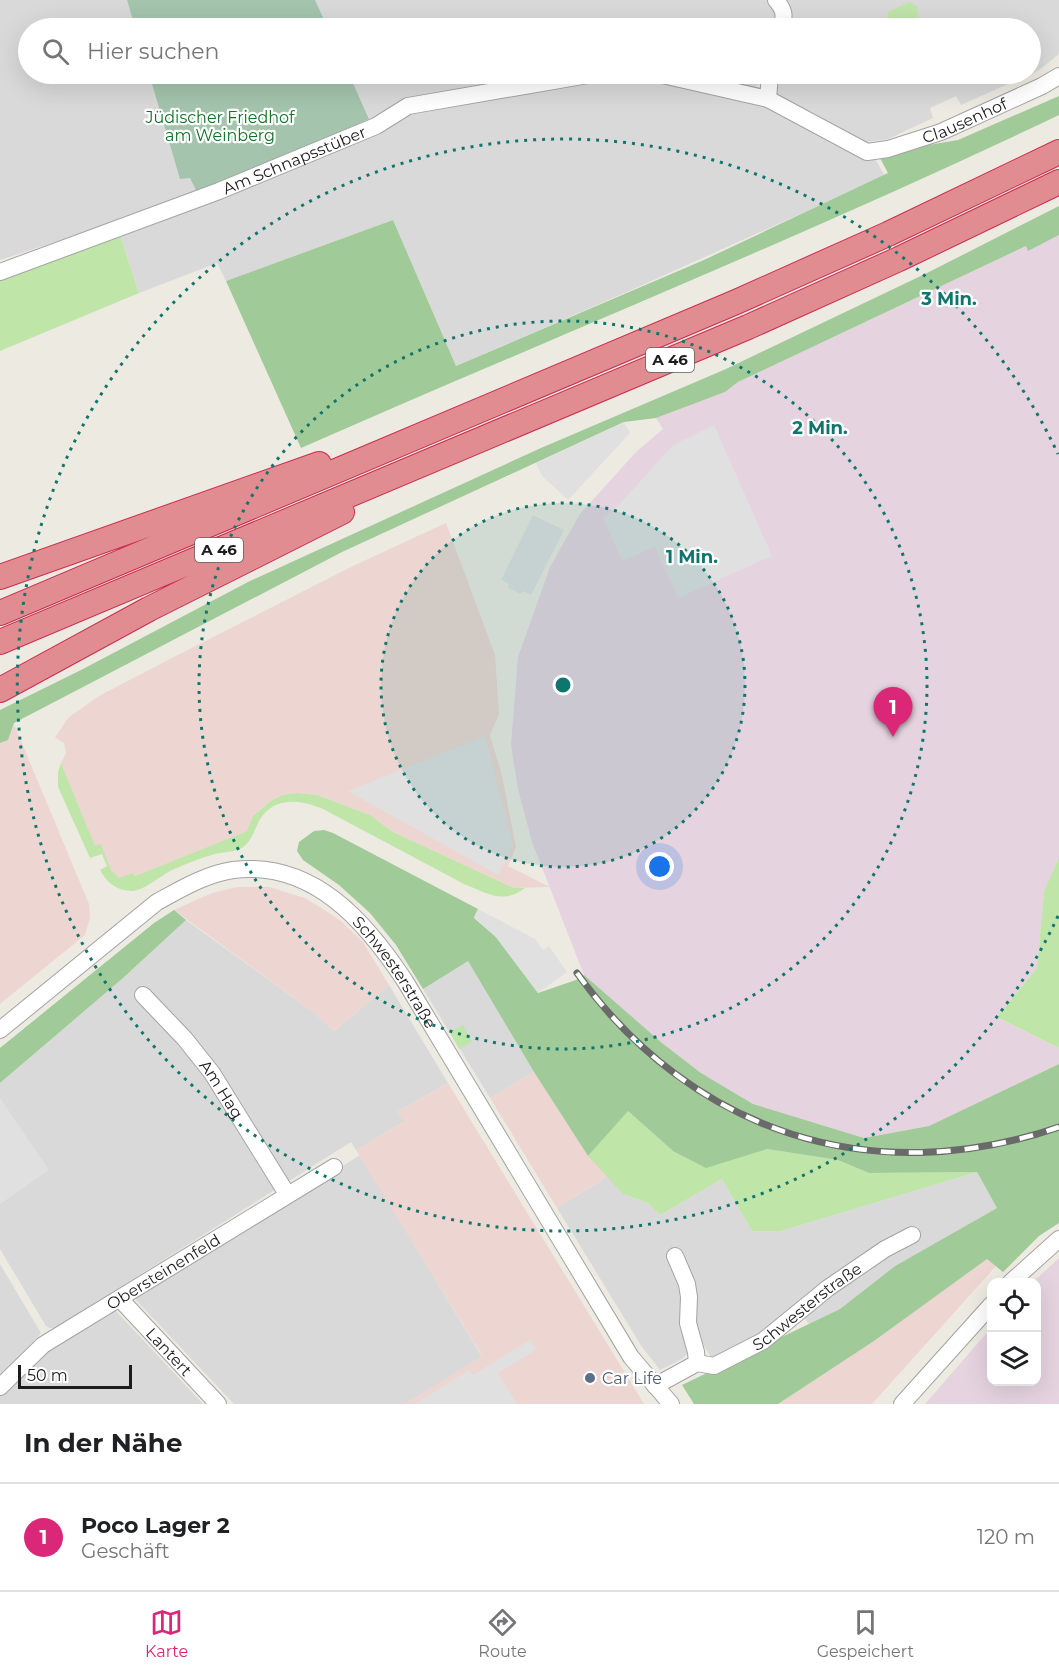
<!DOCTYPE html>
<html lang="de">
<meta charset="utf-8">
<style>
body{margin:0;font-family:Montserrat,sans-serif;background:#f6f6f6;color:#202124}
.controls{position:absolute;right:18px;bottom:18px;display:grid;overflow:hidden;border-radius:12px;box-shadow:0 6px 24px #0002}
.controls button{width:54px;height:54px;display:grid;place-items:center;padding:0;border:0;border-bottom:2px solid #e0e0e0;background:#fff;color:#202124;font:30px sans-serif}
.scale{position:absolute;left:18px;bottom:15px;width:114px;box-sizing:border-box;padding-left:6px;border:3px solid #1c1c1c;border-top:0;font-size:16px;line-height:21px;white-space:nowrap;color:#1c1c1c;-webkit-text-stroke:4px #fff;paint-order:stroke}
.you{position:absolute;left:660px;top:867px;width:21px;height:21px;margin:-15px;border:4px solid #fff;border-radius:50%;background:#1a73e8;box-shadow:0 0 0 9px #1a73e833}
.badge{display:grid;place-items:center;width:39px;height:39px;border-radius:50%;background:#db2777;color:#fff;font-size:20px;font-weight:700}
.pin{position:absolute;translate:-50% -50px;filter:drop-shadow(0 2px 3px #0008)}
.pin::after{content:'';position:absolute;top:32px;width:21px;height:18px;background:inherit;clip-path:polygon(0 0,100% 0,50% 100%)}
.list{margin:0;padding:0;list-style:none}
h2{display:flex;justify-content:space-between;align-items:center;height:78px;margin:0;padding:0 24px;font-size:26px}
h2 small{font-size:20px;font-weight:400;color:#757577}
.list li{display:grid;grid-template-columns:39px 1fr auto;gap:18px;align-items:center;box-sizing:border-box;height:108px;padding:0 24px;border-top:2px solid #e0e0e0}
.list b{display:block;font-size:22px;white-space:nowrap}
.list p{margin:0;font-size:20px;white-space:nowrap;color:#757577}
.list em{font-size:20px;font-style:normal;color:#757577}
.icon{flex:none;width:33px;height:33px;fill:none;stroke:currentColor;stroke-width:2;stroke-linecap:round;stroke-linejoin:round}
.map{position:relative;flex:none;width:1059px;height:1404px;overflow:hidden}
.search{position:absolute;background:#fff;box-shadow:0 6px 24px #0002;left:18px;right:18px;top:18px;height:66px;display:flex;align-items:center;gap:15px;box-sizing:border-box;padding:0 21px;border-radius:33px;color:#757577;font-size:22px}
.sheet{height:186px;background:#fff}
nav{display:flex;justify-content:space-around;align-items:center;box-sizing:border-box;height:84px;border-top:2px solid #e0e0e0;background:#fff;font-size:16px;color:#757577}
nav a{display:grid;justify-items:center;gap:3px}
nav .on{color:#db2777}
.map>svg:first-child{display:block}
.residential{fill:#dad9d9}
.commercial{fill:#edd6d1}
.industrial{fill:#e5d4e0}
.grass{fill:#bfe5a9}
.forest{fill:#a0ca98}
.cemetery{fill:#a4c4ad}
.parking{fill:#e0e0e0}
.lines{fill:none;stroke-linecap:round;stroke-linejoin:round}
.minor-casing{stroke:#a3a3a3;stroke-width:18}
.highway-casing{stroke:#cd2c4e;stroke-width:26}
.minor{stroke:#fff;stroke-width:16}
.highway{stroke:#e18c91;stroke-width:24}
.rail-casing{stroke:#6a6a6a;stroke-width:7}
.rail{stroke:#fff;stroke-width:4.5;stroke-dasharray:14;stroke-linecap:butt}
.ring{fill:none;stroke:#0f766e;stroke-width:3;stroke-dasharray:3 6}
.service-dot{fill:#5c6f8a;stroke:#fff;stroke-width:2}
.labels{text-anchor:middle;stroke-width:4.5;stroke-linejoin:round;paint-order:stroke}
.shield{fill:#fff;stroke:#606060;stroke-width:1.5}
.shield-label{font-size:15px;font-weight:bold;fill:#1c1c1c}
.park-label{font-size:16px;fill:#117326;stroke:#fff}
.street-label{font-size:16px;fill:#1c1c1c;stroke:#fff}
.service-label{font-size:16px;fill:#4e5e75;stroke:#fff;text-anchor:start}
.centre{fill:#0f766e;stroke:#fff;stroke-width:3}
.ring-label{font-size:18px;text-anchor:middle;font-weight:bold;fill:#0f766e;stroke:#fff;stroke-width:4.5;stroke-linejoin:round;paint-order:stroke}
</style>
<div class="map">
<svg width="1059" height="1404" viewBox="0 0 1059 1404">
<rect width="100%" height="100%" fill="#edeae2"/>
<path class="residential" d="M 0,0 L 127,0 L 135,28 L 28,28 L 28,74 L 149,74 L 180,178 L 369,118 L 349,74 L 767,74 L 761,83 L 751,88 L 754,103 L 811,126 L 875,159 L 885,176 L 629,291 L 456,366 L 393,220 L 226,281 L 217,263 L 139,293 L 116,222 L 0,260 Z
M 315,0 L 769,0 L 776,7 L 778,28 L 328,28 Z
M 779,0 L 1059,0 L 1059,54 L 1039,70 L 961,105 L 956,96 L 930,108 L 933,118 L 888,139 L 866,142 L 808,110 L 784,102 L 775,96 L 773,74 L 1030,74 L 1030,28 L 783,28 Z
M 186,920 L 312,1011 L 334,1031 L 389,985 L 448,1083 L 397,1112 L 405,1121 L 356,1150 L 351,1142 L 55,1328 L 49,1328 L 46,1326 L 0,1249 L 0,1083 L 123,978 Z
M 468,960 L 534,1072 L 490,1098 L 423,989 Z
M 360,1155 L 482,1357 L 405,1404 L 234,1404 L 136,1300 L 137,1296 Z
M 977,1172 L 997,1208 L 895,1266 L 840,1309 L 809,1324 L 796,1308 L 757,1339 L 713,1361 L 701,1340 L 682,1359 L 660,1370 L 642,1347 L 557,1208 L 608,1176 L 623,1194 L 648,1203 L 660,1215 L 722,1179 L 752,1231 L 781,1231 Z
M 0,1264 L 41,1333 L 0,1377 Z
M 115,1310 L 203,1404 L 0,1404 L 0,1393 L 39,1355 Z"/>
<path class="commercial" d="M 446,523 L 495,655 L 499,714 L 490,735 L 502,776 L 516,847 L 508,866 L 550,887 L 514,888 L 393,832 L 370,815 L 317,795 L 297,793 L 283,795 L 272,800 L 253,816 L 247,831 L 135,876 L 133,873 L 119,879 L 111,870 L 101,845 L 95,847 L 61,763 L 66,753 L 64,743 L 55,737 L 69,717 L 99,696 L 170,659 L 353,566 Z
M 14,724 L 89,904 L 90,918 L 85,935 L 0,1004 L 0,743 L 8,740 Z
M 237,887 L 269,887 L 305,898 L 323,909 L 341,921 L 363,942 L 389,985 L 334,1031 L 312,1011 L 174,910 L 212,893 Z
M 534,1072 L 588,1156 L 608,1176 L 557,1208 L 490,1098 Z
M 448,1083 L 644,1404 L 405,1404 L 482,1356 L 356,1150 L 405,1121 L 397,1112 Z
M 988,1258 L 996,1266 L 872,1404 L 778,1404 L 874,1341 Z"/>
<path class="industrial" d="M 1059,235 L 1059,857 L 1044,891 L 1037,968 L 997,1017 L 1059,1048 L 1059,1064 L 929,1126 L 864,1138 L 753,1104 L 701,1073 L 662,1043 L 608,998 L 584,975 L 532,842 L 518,789 L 511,745 L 518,657 L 550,567 L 580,514 L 636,452 L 663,429 L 656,418 L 725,392 L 738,382 L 1026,246 L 1028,250 Z
M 1059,1258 L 1059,1404 L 925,1404 L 991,1328 L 992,1382 L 1036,1382 L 1036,1282 L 1033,1282 Z"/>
<path class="grass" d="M 909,2 L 917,6 L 918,16 L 914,20 L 899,28 L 889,25 L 887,20 L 888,12 Z
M 120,235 L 139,293 L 0,351 L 0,277 Z
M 61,763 L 95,846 L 101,844 L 111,870 L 119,878 L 133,873 L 135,876 L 247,831 L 253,816 L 272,800 L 283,795 L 297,793 L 317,795 L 370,815 L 393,832 L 514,888 L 525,888 C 503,905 487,893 464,884 L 323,809 C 300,799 273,796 259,821 C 254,831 251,842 242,848 C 234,852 224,852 215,854 C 200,858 186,864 172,870 C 162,875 143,891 132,891 C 117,891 106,882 100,870 L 107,866 L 102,854 L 90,858 L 58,787 L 58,772 Z
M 1059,857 L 1059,1048 L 997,1017 L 1037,968 L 1044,891 Z
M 463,1025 L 472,1042 L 459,1049 L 450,1032 Z
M 627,1110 L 673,1151 L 767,1149 L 838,1160 L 869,1173 L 977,1172 L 781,1231 L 752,1231 L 722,1179 L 660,1215 L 648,1203 L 623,1194 L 588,1156 Z"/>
<path class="forest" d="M 1059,96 L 1059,115 C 810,234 554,337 301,448 L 226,281 L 393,220 L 456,366 L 704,260 L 888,173 L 880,158 L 893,151 L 958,140 Z
M 1059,206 L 1059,235 L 1028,251 L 1026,246 L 738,382 L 725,392 L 656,418 L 624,422 L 342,552 L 14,723 L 8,740 L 0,743 L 0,710 L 83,669 L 248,582 L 541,448 L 726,369 L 927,273 Z
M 324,830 L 333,833 L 478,909 L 474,918 L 496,937 L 538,993 L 576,980 L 584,975 L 662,1043 L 701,1073 L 753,1104 L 864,1138 L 929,1126 L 1059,1064 L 1059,1223 L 1039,1236 L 1003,1272 L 987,1259 L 874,1341 L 778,1404 L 694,1404 L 682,1385 L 840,1309 L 895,1266 L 997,1208 L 977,1172 L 869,1173 L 838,1160 L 767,1149 L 706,1168 L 673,1151 L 628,1111 L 588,1156 L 534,1072 L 468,961 L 423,989 L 396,945 L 370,913 L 339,885 L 303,860 L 297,851 L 299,842 L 314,831 Z
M 174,910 L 186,920 L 123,978 L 0,1083 L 0,1048 L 154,923 Z"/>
<path class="cemetery" d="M 127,0 L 315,0 L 328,28 L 135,28 Z
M 149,74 L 349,74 L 369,119 L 198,194 L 190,178 L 180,179 Z"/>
<path class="parking" d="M 624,422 L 630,433 L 568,500 L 542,476 L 536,463 Z
M 714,425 L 772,556 L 678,598 L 655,547 L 622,561 L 603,518 L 619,505 L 673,445 Z
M 533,515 L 564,530 L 531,595 L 523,591 L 521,594 L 508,588 L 509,584 L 501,580 Z
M 485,736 L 513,845 L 498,875 L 348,791 Z
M 478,909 L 535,939 L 543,950 L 549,946 L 567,972 L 538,993 L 496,937 L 474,917 Z
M 0,1098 L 49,1170 L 0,1204 Z
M 530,1340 L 536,1350 L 498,1373 L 517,1404 L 415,1404 L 469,1370 L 473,1375 Z"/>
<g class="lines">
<g class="minor-casing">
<g id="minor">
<path d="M 776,0 C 785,11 785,16 781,28"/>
<path id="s1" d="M 658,74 L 768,99 L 867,152 L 888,149 L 941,132 L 1042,86 L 1059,76"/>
<path d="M 768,99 L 770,74"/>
<path id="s2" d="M 0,272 L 219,191 L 376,126 L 408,106 L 594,74"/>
<path id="s3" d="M 143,995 L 185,1039 L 212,1073 L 287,1194"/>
<path id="s4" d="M 0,1030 L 157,902 C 181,889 206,874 233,870 C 313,860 366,922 405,981 L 631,1357 L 671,1404"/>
<path d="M 1011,1282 L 1059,1239"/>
<path id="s5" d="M 120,1299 L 218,1404"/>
<path id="s6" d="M 697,1363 L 714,1366 L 763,1341 L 828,1288 L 885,1249 L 912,1235"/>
<path d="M 655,1386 L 697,1363 L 696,1352 L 688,1323 L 689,1297 L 687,1284 L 675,1256"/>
<path id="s7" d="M 0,1387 L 43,1345 L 334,1167"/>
<path d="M 902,1404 L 992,1304"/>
</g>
</g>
<g class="highway-casing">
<path id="highway" d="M 0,577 L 319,464
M 0,613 L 736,302 L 888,234 L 1059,152
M 0,642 L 748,327 L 899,259 L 1059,182
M 0,690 L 149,609 L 342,512"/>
</g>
<use href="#minor" class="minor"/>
<use href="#highway" class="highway"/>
<g class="rail-casing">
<path id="rail" d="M 577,973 C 692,1133 873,1191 1059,1127"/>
</g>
<use href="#rail" class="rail"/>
</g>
<circle cx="563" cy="685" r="182" fill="#0f766e" fill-opacity=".12"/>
<g class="ring">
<circle cx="563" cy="685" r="182"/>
<circle cx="563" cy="685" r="364"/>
<path d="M1058 916A546 546 0 1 1 1058 454"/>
</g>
<circle class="service-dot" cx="590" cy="1378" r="6"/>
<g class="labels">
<g class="shield">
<rect x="646" y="348" width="48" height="24" rx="4.5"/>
<rect x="195" y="538" width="48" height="24" rx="4.5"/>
</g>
<g class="shield-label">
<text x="670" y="365">A 46</text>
<text x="219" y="555">A 46</text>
</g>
<g class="park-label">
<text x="220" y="123">Jüdischer Friedhof<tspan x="220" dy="18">am Weinberg</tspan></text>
</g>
<g class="street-label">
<text dy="6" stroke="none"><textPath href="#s1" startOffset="328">Clausenhof</textPath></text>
<text dy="6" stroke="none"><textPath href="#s2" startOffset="315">Am Schnapsstüber</textPath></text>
<text dy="6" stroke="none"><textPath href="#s4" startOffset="489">Schwesterstraße</textPath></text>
<text dy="6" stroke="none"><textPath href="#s3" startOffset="123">Am Hag</textPath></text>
<text dy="6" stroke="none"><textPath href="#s7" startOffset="201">Obersteinenfeld</textPath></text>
<text dy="6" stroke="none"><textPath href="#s6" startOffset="128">Schwesterstraße</textPath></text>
<text dy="6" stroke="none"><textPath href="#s5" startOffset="72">Lantert</textPath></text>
</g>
<g class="service-label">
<text x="602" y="1384">Car Life</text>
</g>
</g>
<circle cx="563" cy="685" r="9" class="centre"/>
<g class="ring-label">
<text x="949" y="305">3 Min.</text>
<text x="820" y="434">2 Min.</text>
<text x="692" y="563">1 Min.</text>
</g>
</svg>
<div class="controls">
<button><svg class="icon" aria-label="locate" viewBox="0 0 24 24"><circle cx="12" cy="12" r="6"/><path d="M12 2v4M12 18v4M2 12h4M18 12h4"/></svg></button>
<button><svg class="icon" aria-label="layers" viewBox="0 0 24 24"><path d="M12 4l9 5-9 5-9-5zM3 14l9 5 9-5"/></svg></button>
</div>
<div class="scale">50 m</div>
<div class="you"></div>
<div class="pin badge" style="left:893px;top:737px">1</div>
<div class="search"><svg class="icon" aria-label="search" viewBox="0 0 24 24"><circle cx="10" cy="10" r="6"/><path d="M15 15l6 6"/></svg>Hier suchen</div>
</div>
<section class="sheet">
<h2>In der Nähe<small></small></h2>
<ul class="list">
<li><span class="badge">1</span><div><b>Poco Lager 2</b><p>Geschäft</p></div><em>120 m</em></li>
</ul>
</section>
<nav>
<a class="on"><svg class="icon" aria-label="map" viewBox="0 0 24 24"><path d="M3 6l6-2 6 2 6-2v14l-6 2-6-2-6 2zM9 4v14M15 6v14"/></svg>Karte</a>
<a><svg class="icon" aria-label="directions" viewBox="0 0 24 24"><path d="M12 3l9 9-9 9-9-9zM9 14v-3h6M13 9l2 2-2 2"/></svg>Route</a>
<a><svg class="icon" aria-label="saved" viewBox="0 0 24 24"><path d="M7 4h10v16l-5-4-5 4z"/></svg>Gespeichert</a>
</nav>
